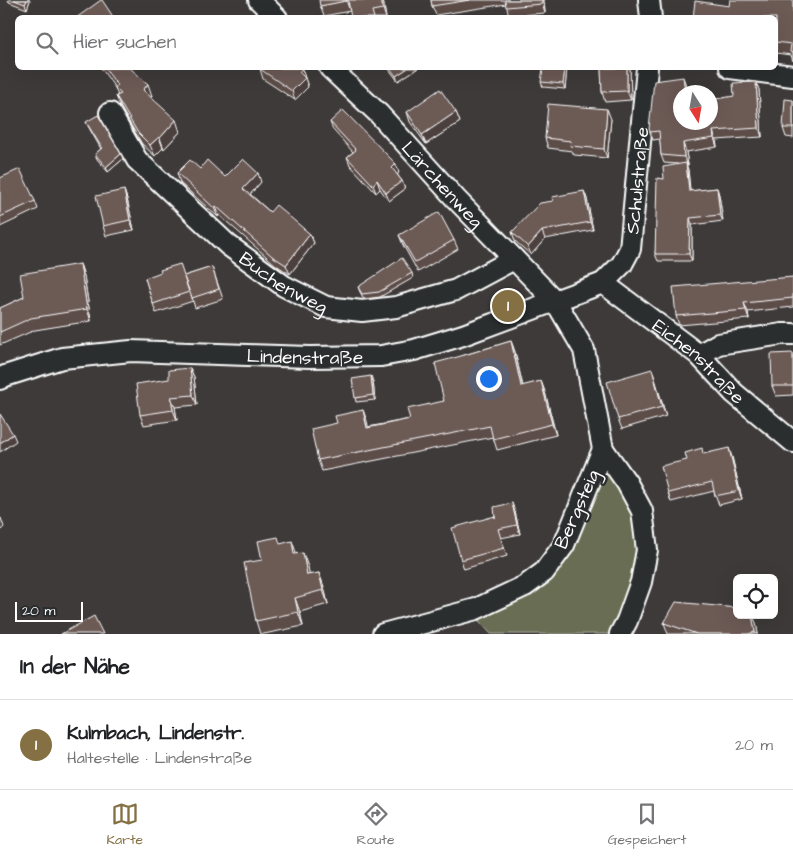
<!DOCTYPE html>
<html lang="de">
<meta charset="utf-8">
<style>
body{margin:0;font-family:"Architects Daughter",sans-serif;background:#f6f6f6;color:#202124}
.controls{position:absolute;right:15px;bottom:15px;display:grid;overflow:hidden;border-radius:8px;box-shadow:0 5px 20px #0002}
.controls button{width:45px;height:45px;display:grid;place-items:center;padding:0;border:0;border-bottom:1px solid #e0e0e0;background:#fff;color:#202124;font:25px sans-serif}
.compass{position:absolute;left:673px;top:85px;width:45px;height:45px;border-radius:50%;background:#fff;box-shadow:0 5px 20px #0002;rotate:169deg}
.scale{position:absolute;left:15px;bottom:12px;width:68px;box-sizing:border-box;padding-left:5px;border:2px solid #fff;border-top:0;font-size:14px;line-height:18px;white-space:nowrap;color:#fff;-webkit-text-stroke:4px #2a2d2e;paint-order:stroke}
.you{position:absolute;left:488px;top:378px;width:18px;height:18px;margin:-12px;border:4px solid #fff;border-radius:50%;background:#1a73e8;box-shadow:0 0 0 8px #1a73e833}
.badge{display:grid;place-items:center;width:32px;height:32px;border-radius:50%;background:#847042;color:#fff;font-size:16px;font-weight:700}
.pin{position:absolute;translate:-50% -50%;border:2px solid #fff;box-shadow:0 1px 5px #0006}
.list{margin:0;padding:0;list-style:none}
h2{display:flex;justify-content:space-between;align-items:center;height:65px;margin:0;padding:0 20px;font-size:21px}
h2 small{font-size:16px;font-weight:400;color:#757577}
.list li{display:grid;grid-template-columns:32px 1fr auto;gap:15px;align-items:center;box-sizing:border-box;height:90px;padding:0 20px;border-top:1px solid #e0e0e0}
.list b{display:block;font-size:19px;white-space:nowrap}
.list p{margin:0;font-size:16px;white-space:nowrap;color:#757577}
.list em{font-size:16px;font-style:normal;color:#757577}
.icon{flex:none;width:28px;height:28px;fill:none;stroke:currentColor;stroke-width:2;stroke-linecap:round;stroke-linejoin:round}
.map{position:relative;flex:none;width:793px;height:634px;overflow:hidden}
.search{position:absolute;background:#fff;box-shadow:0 5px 20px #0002;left:15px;right:15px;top:15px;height:55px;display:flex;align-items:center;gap:12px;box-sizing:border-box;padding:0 18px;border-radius:8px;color:#757577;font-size:19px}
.sheet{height:155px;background:#fff}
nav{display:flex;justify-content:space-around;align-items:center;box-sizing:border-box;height:70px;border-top:1px solid #e0e0e0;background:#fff;font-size:14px;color:#757577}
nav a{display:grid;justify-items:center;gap:2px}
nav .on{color:#847042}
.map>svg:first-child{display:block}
.green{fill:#676d53;stroke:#b3b6a9}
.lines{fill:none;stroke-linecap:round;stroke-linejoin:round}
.street-casing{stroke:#fff;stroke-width:24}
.street{stroke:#2a2d2e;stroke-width:20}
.wall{fill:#5d4d49;stroke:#fff}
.shaded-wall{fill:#4c3f3c;stroke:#fff}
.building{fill:#6c5a55;stroke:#fff}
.labels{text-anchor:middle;stroke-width:4.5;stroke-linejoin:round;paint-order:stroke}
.street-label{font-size:19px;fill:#fff;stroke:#2a2d2e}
</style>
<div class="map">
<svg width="793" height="634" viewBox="0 0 793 634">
<rect width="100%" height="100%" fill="#3e3a3a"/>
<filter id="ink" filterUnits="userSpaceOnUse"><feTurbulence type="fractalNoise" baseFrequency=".02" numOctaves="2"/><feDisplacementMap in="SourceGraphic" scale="10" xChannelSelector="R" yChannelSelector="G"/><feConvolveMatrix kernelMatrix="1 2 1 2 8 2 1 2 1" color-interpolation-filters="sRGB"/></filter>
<g filter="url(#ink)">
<path class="green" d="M 603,449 L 642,511 L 641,582 L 617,634 L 491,634 L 469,610 L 544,572 Z"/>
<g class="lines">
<g class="street-casing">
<g id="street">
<path d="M 259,0 L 277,18"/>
<path d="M 649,0 L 651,18"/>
<path id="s1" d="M 330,68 L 379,114 L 456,199 L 556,302 L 584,350 L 603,449 L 564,545 L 544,572 L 525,586 L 476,609 L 383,634"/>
<path d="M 730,68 L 793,76"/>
<path id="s2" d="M 110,113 L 137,160 L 228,245 L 284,286 L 326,307 L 362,311 L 396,307 L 456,290 L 514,259"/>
<path id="s3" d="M 603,283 L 699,355 L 734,393 L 793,442"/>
<path d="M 699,355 L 718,344 L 782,334 L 793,334"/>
<path id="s4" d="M 0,379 L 5,376 L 62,358 L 131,351 L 310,357 L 381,356 L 414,350 L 463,335 L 603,283 L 622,264 L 630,249 L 647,68"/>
<path d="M 603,449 L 627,483 L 642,511 L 647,550 L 641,582 L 627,621 L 620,634"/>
</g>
</g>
<use href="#street" class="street"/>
</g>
<path class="wall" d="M 8,0 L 30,0 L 27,9 L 9,2 Z
M 348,0 L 350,11 L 324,16 L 320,6 Z
M 383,0 L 386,18 L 351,18 Z
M 431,0 L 544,0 L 545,13 L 509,16 L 506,4 L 436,15 L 432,6 Z
M 793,0 L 793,61 L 791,55 L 776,53 L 776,18 L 729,6 Z
M 101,68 L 130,68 L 152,96 L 151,97 L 180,132 L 164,149 L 163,148 L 155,156 L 142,144 L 121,108 L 116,96 L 118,96 L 115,88 Z
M 388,68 L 418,68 L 398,81 Z
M 567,68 L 565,89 L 543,87 L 541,82 Z
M 601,68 L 630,68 L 631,100 L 605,102 L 602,92 Z
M 260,69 L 302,69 L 308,87 L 295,100 L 263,79 Z
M 683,77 L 686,86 L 687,92 L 680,92 L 680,122 L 734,96 L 756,82 L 759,90 L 762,137 L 716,140 L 717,147 L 686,152 L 688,165 L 686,165 L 688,170 L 690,191 L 717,188 L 719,195 L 723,221 L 692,225 L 692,261 L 658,261 L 655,254 L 664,179 L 678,164 L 664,163 L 661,155 L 660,139 L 653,140 L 650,132 Z
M 793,100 L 793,138 L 786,137 L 783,128 Z
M 407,112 L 456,112 L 460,122 L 426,144 L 410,122 Z
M 611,119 L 607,158 L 574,155 L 572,151 L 548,148 L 545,138 Z
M 86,122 L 121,154 L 123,159 L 108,172 L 97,159 L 95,154 L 101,149 L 88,126 Z
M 330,122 L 399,173 L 397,174 L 402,181 L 405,189 L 389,201 L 380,189 L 376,193 L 350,165 L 347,157 L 353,152 L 333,130 Z
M 200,169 L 225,177 L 261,182 L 250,194 L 270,212 L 310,234 L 314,243 L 290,274 L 276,265 L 219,215 L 218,217 L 180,183 L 177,173 Z
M 0,178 L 35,201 L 38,209 L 0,227 Z
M 124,190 L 127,199 L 134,230 L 106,236 L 103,226 Z
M 584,191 L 587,199 L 593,230 L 545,239 L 531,255 L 515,241 L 512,232 L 553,201 Z
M 399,235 L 454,240 L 458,249 L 418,272 L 403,245 Z
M 80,264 L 84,276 L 91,321 L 35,330 L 0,345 L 0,308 L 24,297 Z
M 212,267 L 223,299 L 195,308 L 192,298 L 193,301 L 156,313 L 145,278 L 184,276 Z
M 412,273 L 413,278 L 380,297 L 364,299 L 360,292 L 358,287 Z
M 793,277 L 793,307 L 748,312 L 749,319 L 679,325 L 676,316 Z
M 511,341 L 515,352 L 523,386 L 541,381 L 545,392 L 556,435 L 497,450 L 493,437 L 322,471 L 318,460 L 337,423 L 363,410 L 368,427 L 410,419 L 444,401 L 461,356 Z
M 793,353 L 793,395 L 776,396 L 772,386 Z
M 190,368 L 194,377 L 197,405 L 175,407 L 177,420 L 144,425 L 140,415 L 169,379 Z
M 655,379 L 666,416 L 622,429 L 618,419 Z
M 373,381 L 375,400 L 356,402 L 355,398 Z
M 704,454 L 732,457 L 742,499 L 719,505 L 714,491 L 671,502 L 668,493 L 687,460 Z
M 515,512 L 520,534 L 501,538 L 507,556 L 464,569 L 461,560 Z
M 281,544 L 297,554 L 308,567 L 309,575 L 319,573 L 324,587 L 328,604 L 300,612 L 303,626 L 264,634 L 260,634 L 256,621 L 262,560 Z
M 664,623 L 756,623 L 758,634 L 668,634 Z"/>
<path class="shaded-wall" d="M 27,0 L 30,0 L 27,9 L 25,4 Z
M 346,0 L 348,0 L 350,11 Z
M 381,0 L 383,0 L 386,18 L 383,9 Z
M 542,0 L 544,0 L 545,13 L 542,4 Z
M 408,68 L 418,68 L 398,81 L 396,76 Z
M 565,68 L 567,68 L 565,89 L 563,84 Z
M 627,68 L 630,68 L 631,100 L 627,91 Z
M 302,69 L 308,87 L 295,100 L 292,91 L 299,72 Z
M 683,77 L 686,86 L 687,92 L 685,92 Z
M 756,82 L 759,90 L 762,137 L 759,128 Z
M 148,84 L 152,96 L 147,101 L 143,90 Z
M 607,109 L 611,119 L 607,158 L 604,149 Z
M 456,112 L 460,122 L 426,144 L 422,135 Z
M 176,120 L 180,132 L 164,149 L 160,138 Z
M 713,131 L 716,140 L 717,147 L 714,138 Z
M 159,137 L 163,148 L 155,156 L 150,145 Z
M 683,143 L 686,152 L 688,165 L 684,157 Z
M 121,154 L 123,159 L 108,172 L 106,167 Z
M 686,163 L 688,170 L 691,198 L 689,191 Z
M 396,164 L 399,173 L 395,176 L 392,168 Z
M 258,173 L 261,182 L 247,198 L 243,189 Z
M 377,180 L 380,189 L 376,193 L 373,185 Z
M 402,181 L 405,189 L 389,201 L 386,193 Z
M 717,188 L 719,195 L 723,221 L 720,215 Z
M 124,190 L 127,199 L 134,230 L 130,220 Z
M 584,191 L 587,199 L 593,230 L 590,222 Z
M 216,206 L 219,215 L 218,217 L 214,208 Z
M 690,218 L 692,225 L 692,261 L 689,254 Z
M 542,231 L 545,239 L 531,255 L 528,247 Z
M 310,234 L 314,243 L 290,274 L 286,265 Z
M 80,264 L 84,276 L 91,321 L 87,309 Z
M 744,303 L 748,312 L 749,319 L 746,310 Z
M 511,341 L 515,352 L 525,397 L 521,386 Z
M 190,368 L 194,377 L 197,405 L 193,395 Z
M 652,369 L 655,379 L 666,416 L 662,407 Z
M 371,376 L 373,381 L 375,400 L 373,395 Z
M 541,381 L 545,392 L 556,435 L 552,424 Z
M 171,397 L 175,407 L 177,420 L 173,410 Z
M 363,410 L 367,421 L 371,439 L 367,428 Z
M 13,434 L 16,441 L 0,452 L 0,443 Z
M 729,448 L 732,457 L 742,499 L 739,491 Z
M 512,503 L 515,512 L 520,534 L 517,525 Z
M 0,518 L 1,518 L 4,527 L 0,531 Z
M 292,541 L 297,555 L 294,554 Z
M 303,553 L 308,567 L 312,589 L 307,575 Z
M 319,573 L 324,587 L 328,604 L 323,590 Z
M 295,598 L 300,612 L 303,626 L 298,612 Z
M 752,615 L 753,615 L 756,623 L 758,634 L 756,634 L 755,632 Z"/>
<path class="building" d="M 14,0 L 27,0 L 25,4 Z
M 101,0 L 102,0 L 114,18 L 76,18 Z
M 319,0 L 346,0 L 346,1 L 320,6 Z
M 348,0 L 381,0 L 383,9 L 372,11 L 374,18 L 351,18 Z
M 431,0 L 470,0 L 432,6 Z
M 505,0 L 542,0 L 542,4 L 506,7 Z
M 730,0 L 793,0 L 793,53 L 790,52 L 791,44 L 776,42 L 776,18 L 693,18 L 695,1 L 729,6 Z
M 105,68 L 130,68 L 148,84 L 143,90 L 176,120 L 160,138 L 159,137 L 150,145 L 138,133 L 116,96 L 121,94 L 115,88 L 117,85 Z
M 261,68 L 300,68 L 302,69 L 299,72 L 305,78 L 292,91 L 260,69 Z
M 390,68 L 408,68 L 396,76 Z
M 543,68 L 565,68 L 563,84 L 541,82 Z
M 601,68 L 627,68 L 627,91 L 602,92 Z
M 683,77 L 685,92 L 680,92 L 680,122 L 710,122 L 710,100 L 734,96 L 733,83 L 756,82 L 759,128 L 713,131 L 714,138 L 683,143 L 684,157 L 661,155 L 659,131 L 650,132 L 649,129 L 654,81 Z
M 440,89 L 456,112 L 422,135 L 407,112 Z
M 785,99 L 793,100 L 793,128 L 783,128 Z
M 548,104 L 607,109 L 604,149 L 570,146 L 571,141 L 545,138 Z
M 343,110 L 396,164 L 392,168 L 402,181 L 386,193 L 377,180 L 373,185 L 347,157 L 356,150 L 330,122 Z
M 98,115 L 121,154 L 106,167 L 95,154 L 102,148 L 86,122 Z
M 243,159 L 258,173 L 243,189 L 270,212 L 276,205 L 310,234 L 286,265 L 272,256 L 216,206 L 214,208 L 177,173 L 190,160 L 200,169 L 207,160 L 225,177 Z
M 686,163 L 689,191 L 717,188 L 720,215 L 690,218 L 689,254 L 655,254 L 657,178 L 664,179 L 663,167 Z
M 20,169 L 35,201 L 0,217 L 0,178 Z
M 124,190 L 130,220 L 103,226 L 96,196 Z
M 584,191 L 590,222 L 542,231 L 528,247 L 512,232 L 540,203 L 553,201 L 552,197 Z
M 439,212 L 454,240 L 415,262 L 399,235 Z
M 402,258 L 412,273 L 379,292 L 362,294 L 358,287 Z
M 80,264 L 87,309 L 31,318 L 0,332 L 0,308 L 24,297 L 20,274 Z
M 180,264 L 184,276 L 212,267 L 219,289 L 192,298 L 184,277 L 189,292 L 153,304 L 145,278 L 161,272 L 160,270 Z
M 793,277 L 793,298 L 744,303 L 746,310 L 676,316 L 673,287 Z
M 511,341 L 521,386 L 541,381 L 552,424 L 493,439 L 490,426 L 318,460 L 311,429 L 337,423 L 335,416 L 363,410 L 367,428 L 410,419 L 407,409 L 444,401 L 435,363 L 461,356 Z
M 793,353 L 793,386 L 772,386 L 771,354 Z
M 190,368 L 193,395 L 171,397 L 173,410 L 140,415 L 136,384 L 169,379 L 169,370 Z
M 652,369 L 662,407 L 618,419 L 607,382 Z
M 371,376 L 373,395 L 355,398 L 352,379 Z
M 0,414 L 13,434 L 0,443 Z
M 702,448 L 703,454 L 729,448 L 739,491 L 715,496 L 712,482 L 668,493 L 661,466 L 687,460 L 685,453 Z
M 512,503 L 517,525 L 498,529 L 504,548 L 461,560 L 452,528 L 495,516 L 495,518 L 494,507 Z
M 278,537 L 280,544 L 292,541 L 294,554 L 303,553 L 307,575 L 319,573 L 323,590 L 295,598 L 298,612 L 256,621 L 244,563 L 262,560 L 258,541 Z
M 676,602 L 737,608 L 737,615 L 752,615 L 755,632 L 748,634 L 697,634 L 664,623 Z
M 94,616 L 103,634 L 61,634 Z"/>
</g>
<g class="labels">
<g class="street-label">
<text dy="7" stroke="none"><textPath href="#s4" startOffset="732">Schulstraße</textPath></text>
<text dy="7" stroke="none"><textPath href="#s1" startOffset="162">Lärchenweg</textPath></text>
<text dy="7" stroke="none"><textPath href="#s2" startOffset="246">Buchenweg</textPath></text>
<text dy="7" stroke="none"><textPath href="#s4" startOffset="309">Lindenstraße</textPath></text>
<text dy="7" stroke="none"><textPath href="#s3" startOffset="124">Eichenstraße</textPath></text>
<text transform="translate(576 509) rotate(-66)" y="7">Bergsteig</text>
</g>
</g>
</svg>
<div class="controls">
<button><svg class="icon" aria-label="locate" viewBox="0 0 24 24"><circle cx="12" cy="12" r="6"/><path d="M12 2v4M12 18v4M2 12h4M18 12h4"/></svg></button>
</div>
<svg class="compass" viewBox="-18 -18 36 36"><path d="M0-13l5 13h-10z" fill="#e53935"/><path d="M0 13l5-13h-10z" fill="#757577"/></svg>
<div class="scale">20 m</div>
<div class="you"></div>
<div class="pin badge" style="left:508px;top:306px">1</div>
<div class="search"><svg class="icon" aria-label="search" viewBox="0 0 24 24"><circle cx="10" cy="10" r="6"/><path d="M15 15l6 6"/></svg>Hier suchen</div>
</div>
<section class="sheet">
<h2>In der Nähe<small></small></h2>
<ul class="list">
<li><span class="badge">1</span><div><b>Kulmbach, Lindenstr.</b><p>Haltestelle · Lindenstraße</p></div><em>20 m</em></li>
</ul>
</section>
<nav>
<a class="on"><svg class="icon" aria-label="map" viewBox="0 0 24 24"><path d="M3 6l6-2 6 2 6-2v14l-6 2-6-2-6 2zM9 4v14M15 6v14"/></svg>Karte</a>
<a><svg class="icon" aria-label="directions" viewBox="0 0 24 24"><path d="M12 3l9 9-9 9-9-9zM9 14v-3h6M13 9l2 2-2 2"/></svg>Route</a>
<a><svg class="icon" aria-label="saved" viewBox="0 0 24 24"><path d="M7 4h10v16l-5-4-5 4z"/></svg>Gespeichert</a>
</nav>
